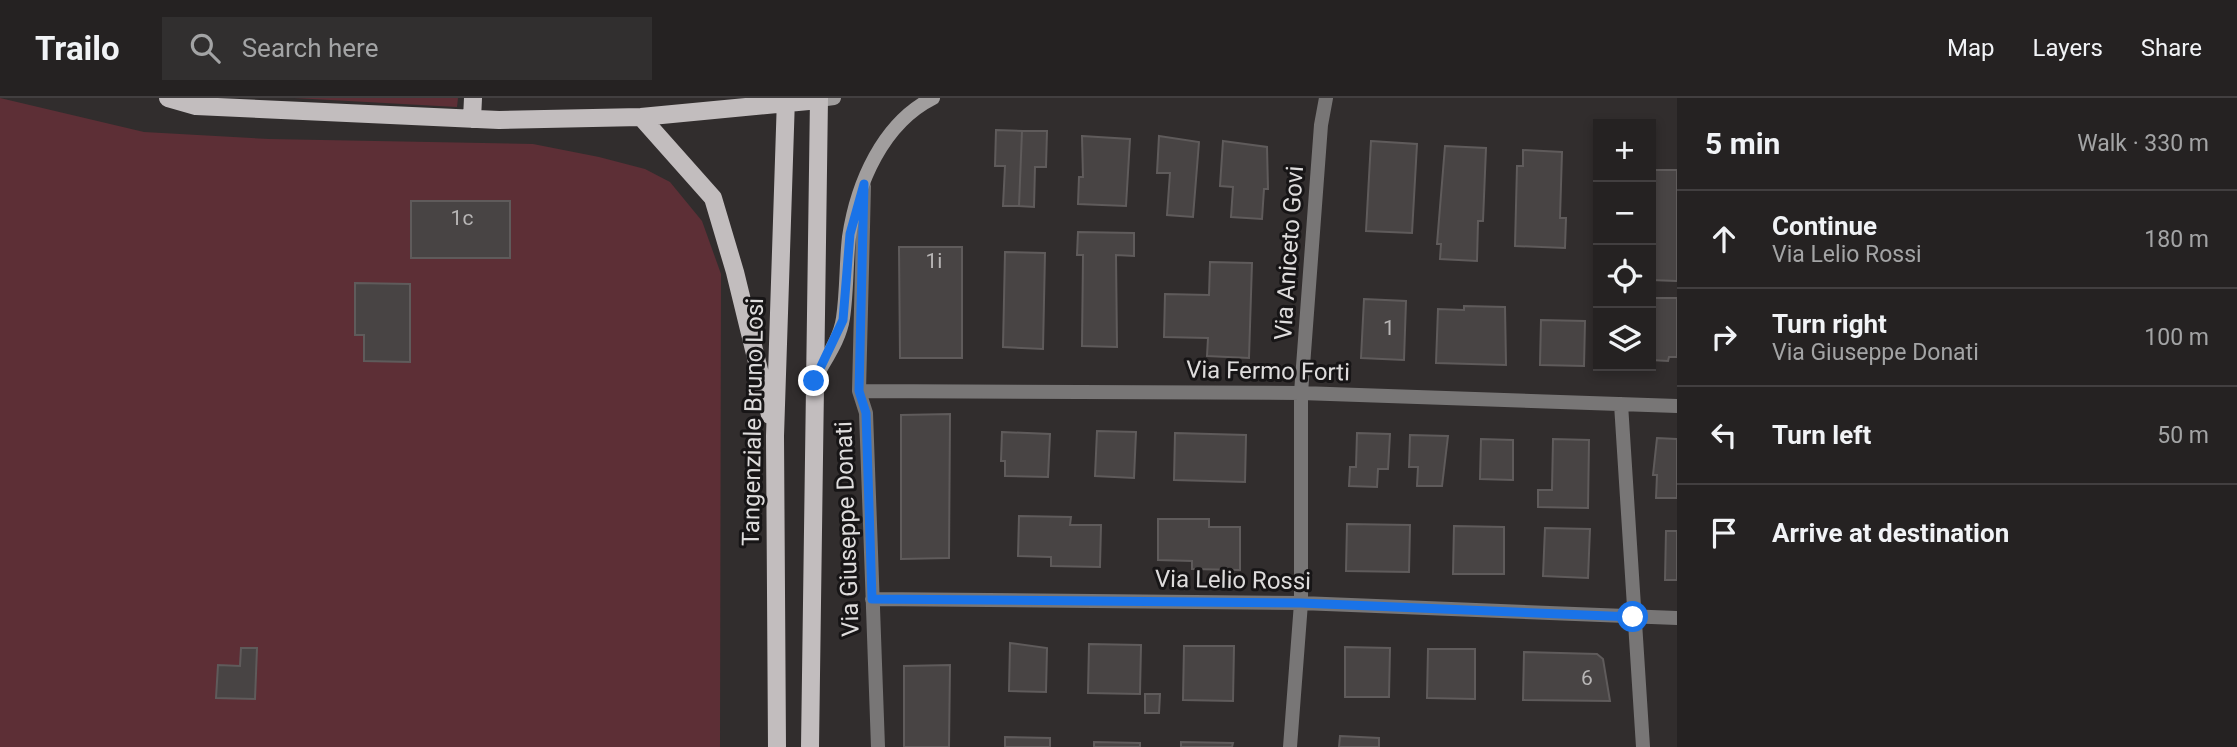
<!DOCTYPE html>
<meta charset="utf-8">
<style>
body{margin:0;font-family:Roboto,sans-serif;background:#312f2f;color:#f1f3f6}
.controls{position:absolute;right:21px;top:21px;display:grid;overflow:hidden;border-radius:0px;box-shadow:0 4px 10px #0003}
.controls button{width:63px;height:63px;display:grid;place-items:center;padding:0;border:0;border-bottom:2px solid #423f40;background:#252222;color:#f1f3f6;font:35px sans-serif}
.stop{position:absolute;width:21px;height:21px;margin:-16px;border:5px solid #1a73e8;border-radius:50%;background:#fff}
.stop.end{background:#1a73e8;border-color:#fff;box-shadow:0 2px 7px #0008}
.list{margin:0;padding:0;list-style:none}
h2{display:flex;justify-content:space-between;align-items:center;height:91px;margin:0;padding:0 28px;font-size:30px}
h2 small{font-size:23px;font-weight:400;color:#a3a4a5}
.list li{display:grid;grid-template-columns:46px 1fr auto;gap:21px;align-items:center;box-sizing:border-box;height:98px;padding:0 28px;border-top:2px solid #423f40}
.list b{display:block;font-size:26px;white-space:nowrap}
.list p{margin:0;font-size:23px;white-space:nowrap;color:#a3a4a5}
.list em{font-size:23px;font-style:normal;color:#a3a4a5}
.icon{flex:none;width:38px;height:38px;fill:none;stroke:currentColor;stroke-width:2;stroke-linecap:round;stroke-linejoin:round}
.map{position:relative;flex:none;width:1677px;height:649px;overflow:hidden}
header{display:flex;align-items:center;gap:42px;box-sizing:border-box;height:98px;padding:0 35px;background:#252222;border-bottom:2px solid #423f40}
header strong{font-size:33px}
nav{display:flex;gap:38px;margin-inline-start:auto;font-size:24px}
.search{width:490px;height:63px;background:#312f2f;display:flex;align-items:center;gap:18px;box-sizing:border-box;padding:0 24px;border-radius:0px;color:#a3a4a5;font-size:26px}
main{display:flex}
aside{flex:1;background:#252222}
.map>svg:first-child{display:block}
.green{fill:#5d2f36}
.building{fill:#484444;stroke:#5f5b5b;stroke-width:2}
.lines{fill:none;stroke-linecap:round;stroke-linejoin:round}
.street{stroke:#787676;stroke-width:14}
.secondary{stroke:#a19e9e;stroke-width:14}
.primary{stroke:#c2bdbe;stroke-width:18}
.route{stroke:#1a73e8;stroke-width:9}
.labels{text-anchor:middle;stroke-width:6;stroke-linejoin:round;paint-order:stroke}
.number-label{font-size:21px;fill:#b8b6b6}
.street-label{font-size:24px;fill:#dedcdc;stroke:#171516}
</style>
<header>
<strong>Trailo</strong>
<div class="search"><svg class="icon" aria-label="search" viewBox="0 0 24 24"><circle cx="10" cy="10" r="6"/><path d="M15 15l6 6"/></svg>Search here</div>
<nav><a>Map</a><a>Layers</a><a>Share</a></nav>
</header>
<main>
<div class="map">
<svg width="1677" height="649" viewBox="0 0 1677 649">
<rect width="100%" height="100%" fill="#312d2d"/>
<path class="green" d="M 0,0 L 144,34 L 269,41 L 533,46 L 599,59 L 645,71 L 670,84 L 702,123 L 721,176 L 720,649 L 0,649 Z
M 294,0 L 458,0 L 457,9 Z"/>
<path class="building" d="M 996,32 L 1022,33 L 1019,108 L 1003,108 L 1005,68 L 995,68 Z
M 1022,33 L 1047,33 L 1046,69 L 1035,69 L 1034,109 L 1019,108 Z
M 1082,38 L 1130,41 L 1126,108 L 1078,106 L 1079,79 L 1083,79 Z
M 1159,38 L 1199,44 L 1193,119 L 1167,117 L 1170,75 L 1157,75 Z
M 1223,43 L 1267,49 L 1268,91 L 1264,91 L 1262,121 L 1231,119 L 1233,89 L 1220,88 Z
M 1371,43 L 1417,46 L 1412,135 L 1366,133 Z
M 1445,48 L 1486,50 L 1483,123 L 1478,123 L 1477,163 L 1440,161 L 1441,146 L 1437,146 Z
M 1523,52 L 1562,54 L 1560,120 L 1566,120 L 1565,150 L 1515,148 L 1517,68 L 1523,68 Z
M 1651,72 L 1677,72 L 1677,183 L 1651,182 Z
M 411,103 L 510,103 L 510,160 L 411,160 Z
M 1078,134 L 1134,135 L 1134,158 L 1116,157 L 1117,249 L 1082,248 L 1083,157 L 1077,157 Z
M 899,149 L 962,149 L 962,260 L 900,260 Z
M 1005,154 L 1045,155 L 1043,251 L 1003,249 Z
M 1210,164 L 1252,165 L 1249,260 L 1207,258 L 1208,240 L 1164,239 L 1165,196 L 1209,197 Z
M 355,185 L 410,186 L 410,264 L 364,263 L 364,237 L 355,237 Z
M 1651,200 L 1677,200 L 1677,259 L 1669,259 L 1668,263 L 1651,262 Z
M 1364,201 L 1406,203 L 1404,262 L 1361,260 Z
M 1464,208 L 1505,209 L 1506,267 L 1436,265 L 1438,211 L 1464,212 Z
M 1541,222 L 1585,223 L 1584,268 L 1540,267 Z
M 950,316 L 949,460 L 901,461 L 901,317 Z
M 1097,333 L 1136,334 L 1134,380 L 1095,378 Z
M 1002,334 L 1050,336 L 1048,379 L 1005,378 L 1005,363 L 1001,363 Z
M 1175,335 L 1246,337 L 1245,384 L 1174,382 Z
M 1357,335 L 1390,336 L 1388,371 L 1378,371 L 1377,389 L 1349,388 L 1350,369 L 1356,369 Z
M 1410,337 L 1448,338 L 1442,388 L 1417,388 L 1418,369 L 1409,369 Z
M 1657,340 L 1677,341 L 1677,400 L 1656,400 L 1657,377 L 1653,377 Z
M 1481,341 L 1513,342 L 1513,382 L 1480,381 Z
M 1553,341 L 1589,342 L 1588,410 L 1538,409 L 1538,392 L 1552,392 Z
M 1019,418 L 1071,419 L 1070,427 L 1101,427 L 1100,469 L 1051,468 L 1051,459 L 1018,458 Z
M 1158,421 L 1209,421 L 1209,429 L 1240,429 L 1240,472 L 1192,471 L 1192,463 L 1158,462 Z
M 1347,426 L 1410,427 L 1409,474 L 1346,473 Z
M 1454,428 L 1504,429 L 1504,476 L 1453,476 Z
M 1545,430 L 1590,431 L 1588,480 L 1543,478 Z
M 1666,433 L 1677,433 L 1677,482 L 1665,482 Z
M 1010,545 L 1047,550 L 1046,594 L 1009,593 Z
M 1089,546 L 1141,547 L 1140,596 L 1088,595 Z
M 1184,548 L 1234,548 L 1233,603 L 1183,602 Z
M 1345,549 L 1390,550 L 1389,599 L 1345,599 Z
M 241,550 L 257,550 L 255,601 L 216,600 L 218,567 L 240,568 Z
M 1428,551 L 1475,551 L 1475,601 L 1427,600 Z
M 1524,554 L 1597,556 L 1603,561 L 1610,603 L 1523,602 Z
M 950,567 L 949,649 L 904,649 L 904,568 Z
M 1145,596 L 1160,596 L 1159,615 L 1145,615 Z
M 1340,638 L 1379,640 L 1379,649 L 1339,649 Z
M 1005,639 L 1050,640 L 1050,649 L 1005,649 Z
M 1094,644 L 1140,645 L 1140,649 L 1094,649 Z
M 1181,644 L 1233,645 L 1232,649 L 1181,649 Z"/>
<g class="lines">
<path class="street" d="M 864,88 L 859,293 L 866,315 L 878,649
M 859,293 L 1301,295 L 1677,308
M 1621,306 L 1643,649
M 872,501 L 1301,505 L 1677,520
M 1290,649 L 1301,505 L 1301,295 L 1321,27 L 1326,0"/>
<path class="secondary" d="M 819,2 L 834,0
M 816,279 C 826,260 840,241 843,220 C 847,193 846,165 849,139 C 857,85 883,25 933,0"/>
<path class="primary" d="M 168,0 L 196,8 L 499,22 L 641,19 L 819,2
M 641,19 L 713,100 L 735,174 L 770,317
M 472,21 L 473,0
M 777,649 L 775,338 L 786,0
M 810,649 L 819,0"/>
</g>
<g class="lines">
<path class="route" d="M 814,283 L 843,222 L 850,136 L 864,86 L 859,293 L 866,315 L 872,501 L 1301,505 L 1633,519"/>
</g>
<g class="labels">
<g class="number-label">
<text x="462" y="127">1c</text>
<text x="934" y="170">1i</text>
<text x="1389" y="237">1</text>
<text x="1587" y="587">6</text>
</g>
<g class="street-label">
<text transform="translate(1289 155) rotate(-86)" y="8">Via Aniceto Govi</text>
<text transform="translate(1268 273) rotate(1)" y="8">Via Fermo Forti</text>
<text transform="translate(753 324) rotate(-89)" y="8">Tangenziale Bruno Losi</text>
<text transform="translate(847 431) rotate(-92)" y="8">Via Giuseppe Donati</text>
<text transform="translate(1233 482) rotate(1)" y="8">Via Lelio Rossi</text>
</g>
</g>
</svg>
<div class="controls">
<button>+</button>
<button>−</button>
<button><svg class="icon" aria-label="locate" viewBox="0 0 24 24"><circle cx="12" cy="12" r="6"/><path d="M12 2v4M12 18v4M2 12h4M18 12h4"/></svg></button>
<button><svg class="icon" aria-label="layers" viewBox="0 0 24 24"><path d="M12 4l9 5-9 5-9-5zM3 14l9 5 9-5"/></svg></button>
</div>
<div class="stop" style="left:1633px;top:519px"></div>
<div class="stop end" style="left:814px;top:283px"></div>
</div>
<aside>
<h2>5 min<small>Walk · 330 m</small></h2>
<ul class="list">
<li><svg class="icon" aria-label="ahead" viewBox="0 0 24 24"><path d="M12 20V5M6 11l6-6 6 6"/></svg><div><b>Continue</b><p>Via Lelio Rossi</p></div><em>180 m</em></li>
<li><svg class="icon" aria-label="right" viewBox="0 0 24 24"><path d="M7 20v-9h11M14 6l5 5-5 5"/></svg><div><b>Turn right</b><p>Via Giuseppe Donati</p></div><em>100 m</em></li>
<li><svg class="icon" aria-label="left" viewBox="0 0 24 24"><path d="M17 20v-9H6M10 6l-5 5 5 5"/></svg><div><b>Turn left</b></div><em>50 m</em></li>
<li><svg class="icon" aria-label="arrive" viewBox="0 0 24 24"><path d="M6 21V4h12l-3 4 3 4H6"/></svg><div><b>Arrive at destination</b></div></li>
</ul>
</aside>
</main>
